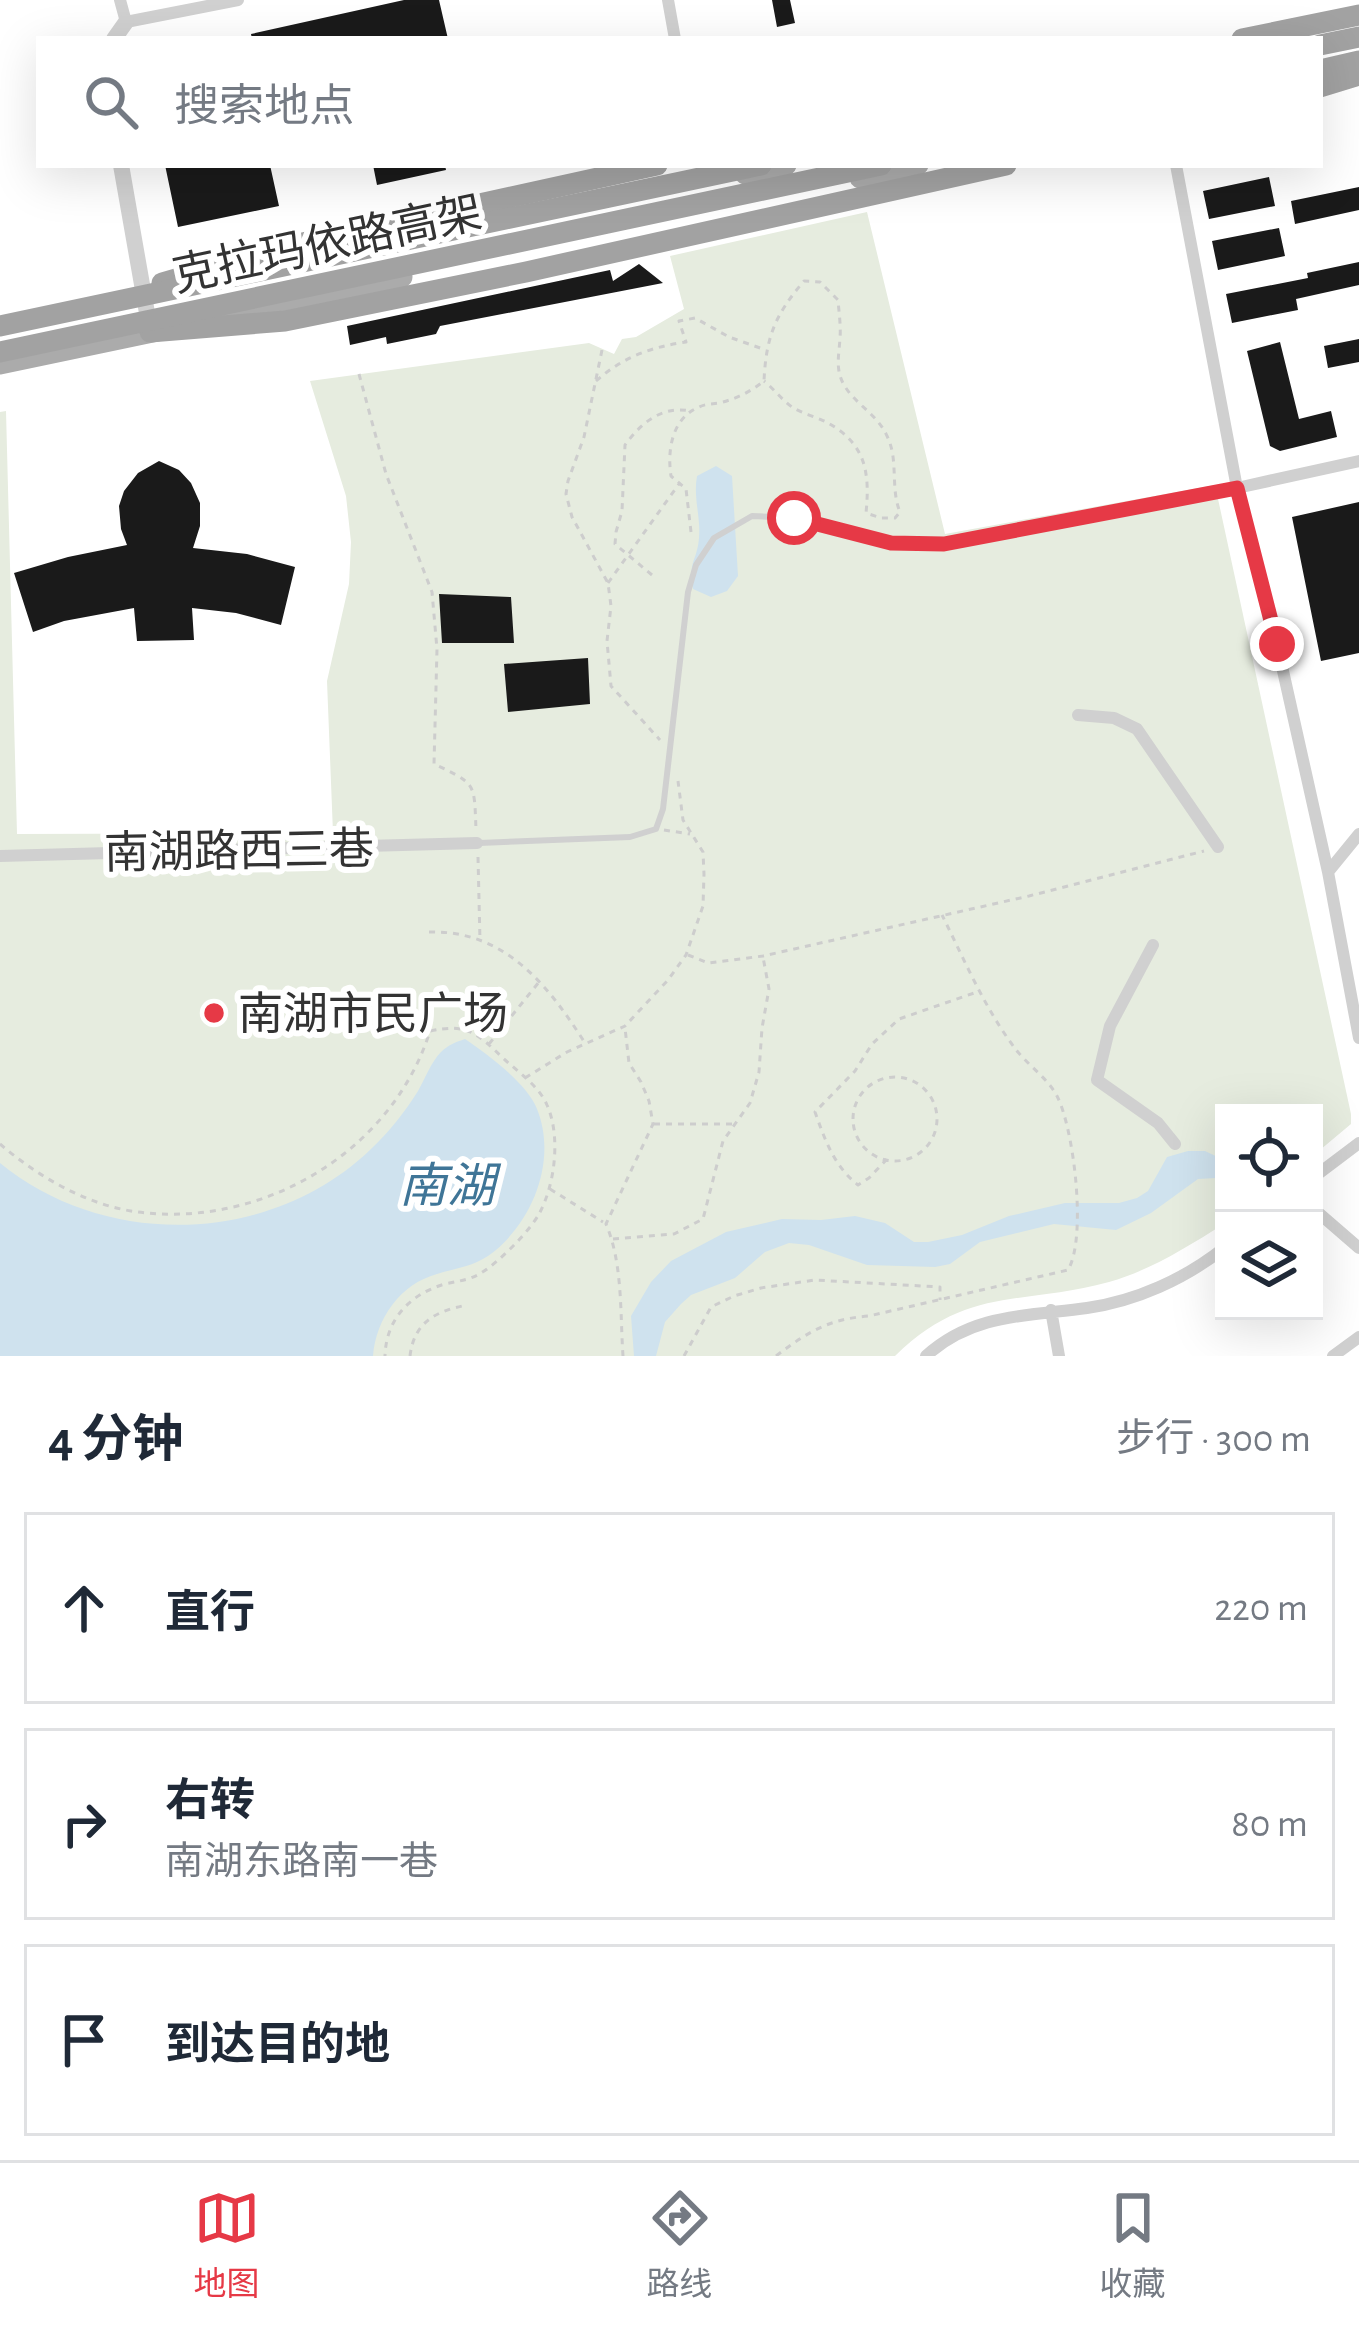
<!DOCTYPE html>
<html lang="zh">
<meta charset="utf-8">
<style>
body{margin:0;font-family:"Alegreya Sans","Noto Sans SC",sans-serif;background:#f6f6f7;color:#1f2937}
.controls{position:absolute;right:36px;bottom:36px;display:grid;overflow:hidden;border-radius:0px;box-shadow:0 12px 48px #0002}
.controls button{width:108px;height:108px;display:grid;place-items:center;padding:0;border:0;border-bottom:3px solid #e0e1e3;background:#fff;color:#1f2937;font:60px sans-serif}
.stop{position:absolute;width:36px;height:36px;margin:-27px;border:9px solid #e63946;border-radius:50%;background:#fff}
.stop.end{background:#e63946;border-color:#fff;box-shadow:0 3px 12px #0008}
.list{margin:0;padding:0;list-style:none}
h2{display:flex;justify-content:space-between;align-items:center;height:156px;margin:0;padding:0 48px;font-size:51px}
h2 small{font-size:39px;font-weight:400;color:#747a83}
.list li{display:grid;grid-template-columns:78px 1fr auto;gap:36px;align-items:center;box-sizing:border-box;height:192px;margin:0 24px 24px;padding:0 24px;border:3px solid #e0e1e3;border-radius:0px}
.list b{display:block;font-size:45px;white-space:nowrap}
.list p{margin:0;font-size:39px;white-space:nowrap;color:#747a83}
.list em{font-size:39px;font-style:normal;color:#747a83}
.icon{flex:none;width:66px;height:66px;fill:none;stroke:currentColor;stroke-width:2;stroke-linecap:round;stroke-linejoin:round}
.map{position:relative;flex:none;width:1359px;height:1356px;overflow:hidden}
.search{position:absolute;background:#fff;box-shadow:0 12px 48px #0002;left:36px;right:36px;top:36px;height:132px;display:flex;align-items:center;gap:30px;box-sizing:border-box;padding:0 42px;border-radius:0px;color:#747a83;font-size:45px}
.sheet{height:804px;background:#fff}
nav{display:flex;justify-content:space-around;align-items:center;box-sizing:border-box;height:168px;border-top:3px solid #e0e1e3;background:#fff;font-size:33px;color:#747a83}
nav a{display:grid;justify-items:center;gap:6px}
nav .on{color:#e63946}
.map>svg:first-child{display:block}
.green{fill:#e6ecdf}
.water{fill:#cfe2ee}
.building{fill:#1a1a1a}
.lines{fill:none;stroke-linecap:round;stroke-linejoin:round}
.path{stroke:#cdcdcd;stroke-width:3;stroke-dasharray:6 6;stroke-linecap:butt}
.service{stroke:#d0d0d0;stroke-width:6}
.minor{stroke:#d0d0d0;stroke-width:12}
.tertiary{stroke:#d0d0d0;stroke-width:16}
.primary{stroke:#ababab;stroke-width:21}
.trunk{stroke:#a2a2a2;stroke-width:21}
.trunk-bridge{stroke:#a2a2a2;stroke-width:21}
.route{stroke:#e63946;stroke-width:15}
.poi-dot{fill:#e63946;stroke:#fff;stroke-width:4.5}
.labels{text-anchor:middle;stroke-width:12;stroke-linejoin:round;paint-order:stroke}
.street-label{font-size:45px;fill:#333;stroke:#fff}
.poi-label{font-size:45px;fill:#333;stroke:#fff;text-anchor:start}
.water-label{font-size:48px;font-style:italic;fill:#3f7597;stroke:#fff}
</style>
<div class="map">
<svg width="1359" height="1356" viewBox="0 0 1359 1356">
<rect width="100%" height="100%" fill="#fff"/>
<path class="green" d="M 867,212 L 945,534 L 1215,485 L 1351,1114 L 1351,1124 L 1314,1155 L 1314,1113 L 1224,1113 L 1224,1224 C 1187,1247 1151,1270 1109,1282 C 1022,1306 968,1285 895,1356 L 0,1356 L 0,412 L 6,411 L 17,834 L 333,833 L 327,681 L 349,584 L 351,542 L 346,496 L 310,381 L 589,343 L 614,354 L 622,339 L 636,337 L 684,309 L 670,256 Z"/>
<path class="water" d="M 716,466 L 732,476 L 738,576 L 727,591 L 711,597 L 693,589 C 688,560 697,562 699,538 C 701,517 693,498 697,476 Z
M 465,1039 C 487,1054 528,1084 537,1109 C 558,1161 532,1225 488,1256 C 471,1267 456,1268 437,1274 C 400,1284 376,1319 373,1356 L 0,1356 L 0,1163 C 106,1250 272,1245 371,1149 C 389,1132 405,1112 418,1091 C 425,1079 431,1062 441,1052 C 448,1045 456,1042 465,1039 Z
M 1188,1151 L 1205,1151 L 1224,1160 L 1223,1174 L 1216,1178 L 1198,1179 L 1151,1213 L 1116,1230 L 1054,1224 L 980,1242 L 950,1264 L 935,1267 L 867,1265 L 809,1245 L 789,1243 L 765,1252 L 735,1278 L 691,1295 L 681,1304 L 665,1322 L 656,1356 L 634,1356 L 631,1316 L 651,1282 L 671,1261 L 726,1232 L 782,1219 L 821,1220 L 855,1216 L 885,1223 L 914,1242 L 928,1242 L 962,1235 L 1009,1216 L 1065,1203 L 1119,1203 L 1137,1198 L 1148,1191 L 1167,1157 Z"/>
<path class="building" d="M 404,0 L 439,0 L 448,39 L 252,39 L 251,34 Z
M 772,0 L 790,0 L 795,23 L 777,27 Z
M 165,165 L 270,165 L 279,206 L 178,227 Z
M 373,165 L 445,165 L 446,170 L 377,185 Z
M 1269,177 L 1275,206 L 1209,219 L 1203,191 Z
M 1359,187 L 1359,210 L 1295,224 L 1291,201 Z
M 1279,228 L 1285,256 L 1218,270 L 1212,241 Z
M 1359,262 L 1359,285 L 1296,299 L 1298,310 L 1232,323 L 1226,294 L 1308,278 L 1307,273 Z
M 639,264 L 663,283 L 440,326 L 436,334 L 387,344 L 386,337 L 350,345 L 347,326 L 610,270 L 613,281 Z
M 1359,339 L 1359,362 L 1328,368 L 1324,346 Z
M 1280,342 L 1299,419 L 1331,411 L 1337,437 L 1280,451 L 1270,446 L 1247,351 Z
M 159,461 L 179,470 L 191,483 L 200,503 L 200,526 L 193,548 L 247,554 L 295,567 L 281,625 L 236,613 L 192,608 L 194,640 L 137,641 L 134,608 L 64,621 L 33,632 L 14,573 L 68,557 L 127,545 L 121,529 L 119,506 L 124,491 L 138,473 Z
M 1359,502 L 1359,653 L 1321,661 L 1292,517 Z
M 439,594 L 511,597 L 514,643 L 442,643 Z
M 588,658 L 590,704 L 508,712 L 504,664 Z"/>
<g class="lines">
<path class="path" d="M 602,350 L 584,437 L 568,481 L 566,494 L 572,517 L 608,583 L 611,606 L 607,641 L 611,686 L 660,740
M 359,374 L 386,474 L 432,592 L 437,649 L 434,764 C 477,784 474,783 476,829
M 596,381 C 623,357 651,347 686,342 L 679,321 L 695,318 L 729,337 L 763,349
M 691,532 L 686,489 L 671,476 C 667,450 672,418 699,407 C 705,404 712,404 719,403 C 736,399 750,392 764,381 C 766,337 775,315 804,281 L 820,282 L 838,300 C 839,313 841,326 840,338 C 839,356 835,369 844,385 C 855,404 878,415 887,436 C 899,460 890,488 900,512 L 895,518 L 881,518 L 866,513 C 870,473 866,444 828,423 C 817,417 803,414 792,407 C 782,400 774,389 764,381
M 652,575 L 615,544 L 616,532 L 622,511 L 625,445 C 640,424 662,405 690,411
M 608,583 L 679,484
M 664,830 L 690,834
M 478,857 L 480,941
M 429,932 C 505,930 548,985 585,1043
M 688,955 L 708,963 L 763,956 L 1029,896 L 1204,851
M 489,1044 L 539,982
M853 1119a42 42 0 1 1 84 0a42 42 0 1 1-84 0Z
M 525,1078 L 567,1052 L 625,1026 L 668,980 L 686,955 L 703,906 L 704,874 L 703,852 L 683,820 L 678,781
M 654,1124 L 733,1124
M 0,1144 C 36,1175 83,1203 131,1211 C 257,1231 391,1155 430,1031 C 467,1023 477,1033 503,1058 C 518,1072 539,1086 547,1105 C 561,1136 555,1185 539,1214 C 529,1232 498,1263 481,1273 C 470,1280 458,1281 445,1284 C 410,1294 386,1319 385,1356
M 887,1159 L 869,1178 L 858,1185 C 834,1166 825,1140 815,1112 L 855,1071 L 872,1044 L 899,1019 L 977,992
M 550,1189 L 603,1222
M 613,1239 L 674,1234 L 703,1219 L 723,1141 L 750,1103 L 759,1072 L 762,1028 L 769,989 L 763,957
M 410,1356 C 414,1322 436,1311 467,1305
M 623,1356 C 620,1313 623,1264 606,1224 L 653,1124 L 649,1101 L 641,1082 L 629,1063 L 625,1028
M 684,1356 L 711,1307 L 734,1296 L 761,1288 L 815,1280 L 940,1287 L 940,1300
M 776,1356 C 808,1332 828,1319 869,1316 L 1068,1270 C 1087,1238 1074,1129 1057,1096 C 1047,1077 1026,1064 1014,1047 C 984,1007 964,959 942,915"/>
<path class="service" d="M 479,843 L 630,837 L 656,829 L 663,809 L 688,592 L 696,565 L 714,538 L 752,516 L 794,518 L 891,543 L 943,544 L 1234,489"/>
<path class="minor" d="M 120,0 L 126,22 L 238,0
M 668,0 L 675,39
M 1176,165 L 1237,488 L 1277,644 L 1328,872 L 1359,1038
M 1237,488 L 1359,461
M 1078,715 L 1114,718 L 1137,729 L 1218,847
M 0,856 L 477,843
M 1328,872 L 1359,834
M 1153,945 L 1110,1026 L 1097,1080 L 1158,1123 L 1175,1144
M 1314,1177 L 1359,1143
M 1314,1209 L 1359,1248
M 1051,1310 L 1059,1356
M 926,1356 C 973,1313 1029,1316 1087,1308 C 1136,1301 1185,1279 1224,1248
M 1333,1356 L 1359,1337"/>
<path class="tertiary" d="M 114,39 L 126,22
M 121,165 L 150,330"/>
<path class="primary" d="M 745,174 L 786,165
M 860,178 L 918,165
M 204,321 L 402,277
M 0,364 L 167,329"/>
<path class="trunk" d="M 1242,39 L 1359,15
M 1320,45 L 1359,37
M 1320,70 L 1359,61
M 1320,87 L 1359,75
M 162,283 L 289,246 L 657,165
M 150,332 L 285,321 L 526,272 L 1006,165"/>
<path class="trunk-bridge" d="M 0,326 L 761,165
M 0,352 L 881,165"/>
</g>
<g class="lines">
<path class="route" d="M 794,518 L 891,543 L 944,544 L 1237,488 L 1277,644"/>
</g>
<circle class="poi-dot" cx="214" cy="1013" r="12"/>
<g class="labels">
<g class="street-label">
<text transform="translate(327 243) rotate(-12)" y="16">克拉玛依路高架</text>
<text transform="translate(239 850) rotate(-1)" y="16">南湖路西三巷</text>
</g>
<g class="poi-label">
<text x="238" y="1029">南湖市民广场</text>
</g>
<g class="water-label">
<text x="447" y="1202">南湖</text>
</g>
</g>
</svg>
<div class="controls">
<button><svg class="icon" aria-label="locate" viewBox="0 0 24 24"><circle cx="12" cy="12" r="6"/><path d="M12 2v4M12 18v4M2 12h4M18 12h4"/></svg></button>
<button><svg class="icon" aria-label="layers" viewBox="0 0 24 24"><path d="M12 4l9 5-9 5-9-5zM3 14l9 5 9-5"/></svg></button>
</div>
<div class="stop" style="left:794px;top:518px"></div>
<div class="stop end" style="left:1277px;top:644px"></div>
<div class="search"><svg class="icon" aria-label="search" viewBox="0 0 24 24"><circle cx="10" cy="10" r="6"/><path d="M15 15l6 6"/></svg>搜索地点</div>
</div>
<section class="sheet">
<h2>4 分钟<small>步行 · 300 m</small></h2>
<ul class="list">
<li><svg class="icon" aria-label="ahead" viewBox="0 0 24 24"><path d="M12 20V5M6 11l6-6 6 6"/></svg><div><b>直行</b></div><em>220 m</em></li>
<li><svg class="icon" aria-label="right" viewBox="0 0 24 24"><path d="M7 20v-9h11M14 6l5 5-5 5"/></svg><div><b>右转</b><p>南湖东路南一巷</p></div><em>80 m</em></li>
<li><svg class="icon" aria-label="arrive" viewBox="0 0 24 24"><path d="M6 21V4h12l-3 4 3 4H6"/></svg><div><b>到达目的地</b></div></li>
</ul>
</section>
<nav>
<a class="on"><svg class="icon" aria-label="map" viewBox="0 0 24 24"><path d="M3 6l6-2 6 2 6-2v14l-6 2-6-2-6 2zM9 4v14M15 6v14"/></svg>地图</a>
<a><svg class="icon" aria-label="directions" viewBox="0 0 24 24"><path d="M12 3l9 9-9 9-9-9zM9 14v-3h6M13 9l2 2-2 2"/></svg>路线</a>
<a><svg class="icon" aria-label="saved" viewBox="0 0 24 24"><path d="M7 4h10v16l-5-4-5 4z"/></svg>收藏</a>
</nav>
